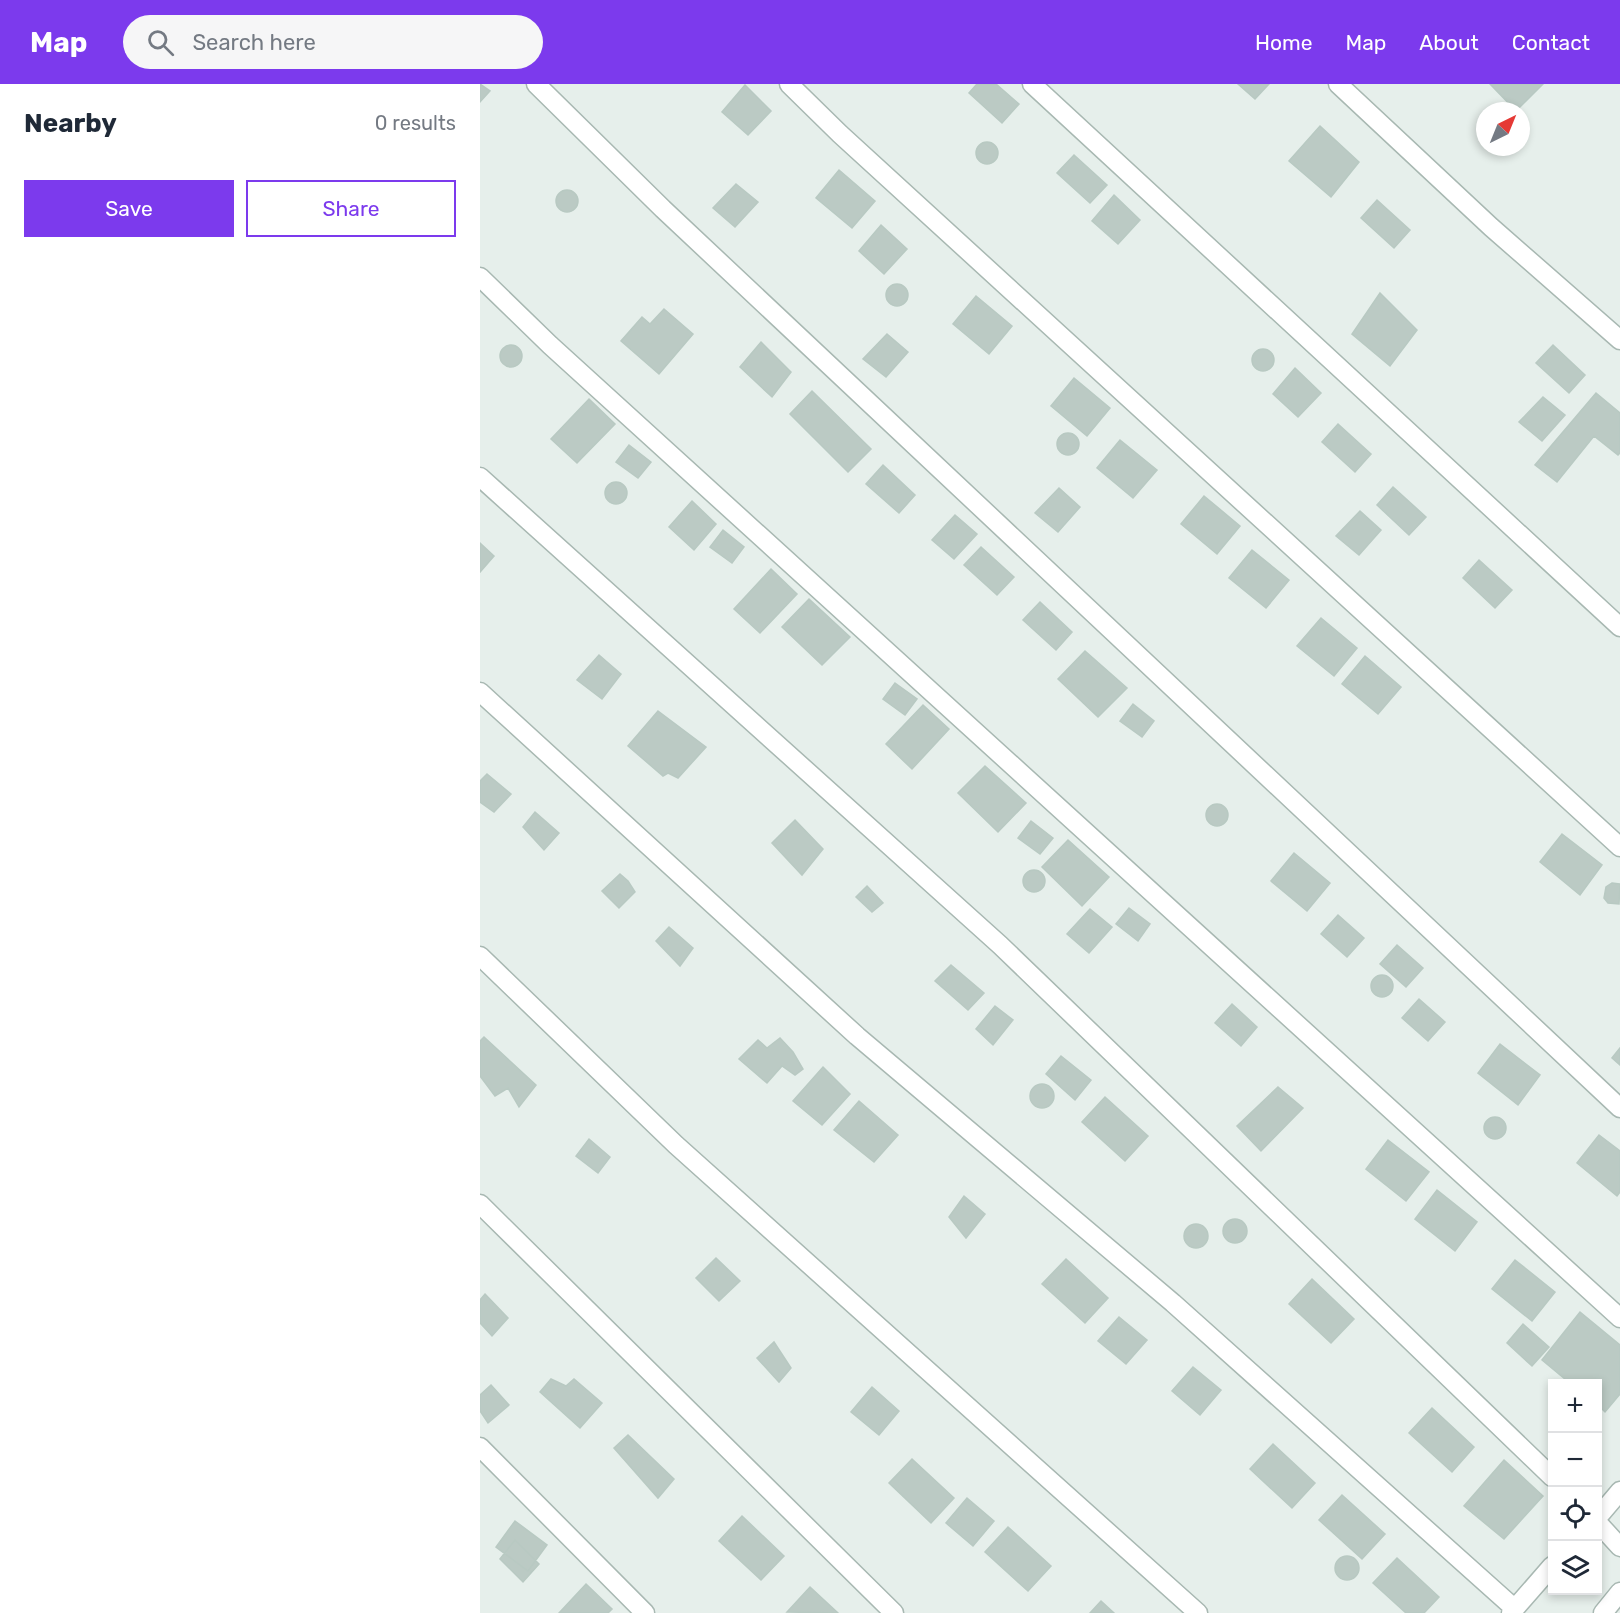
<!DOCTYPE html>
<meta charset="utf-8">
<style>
body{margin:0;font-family:Rubik,sans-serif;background:#f6f6f7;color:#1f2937}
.controls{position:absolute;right:18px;bottom:18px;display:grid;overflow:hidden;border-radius:0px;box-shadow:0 3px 9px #0003}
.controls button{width:54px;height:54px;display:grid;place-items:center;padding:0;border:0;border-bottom:2px solid #e0e1e3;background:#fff;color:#1f2937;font:30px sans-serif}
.compass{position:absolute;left:996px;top:18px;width:54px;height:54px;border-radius:50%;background:#fff;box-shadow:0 3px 9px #0003;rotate:43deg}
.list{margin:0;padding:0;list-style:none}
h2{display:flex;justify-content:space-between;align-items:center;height:78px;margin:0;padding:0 24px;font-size:26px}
h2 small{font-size:20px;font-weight:400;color:#747a83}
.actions{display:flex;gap:12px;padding:18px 24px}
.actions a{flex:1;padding:14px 0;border:2px solid #7c3aed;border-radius:0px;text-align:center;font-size:21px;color:#7c3aed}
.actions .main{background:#7c3aed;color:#fff}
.icon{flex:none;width:33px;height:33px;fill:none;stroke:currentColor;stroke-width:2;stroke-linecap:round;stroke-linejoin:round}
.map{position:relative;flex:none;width:1140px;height:1529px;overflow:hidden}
header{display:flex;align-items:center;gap:36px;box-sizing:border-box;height:84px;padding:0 30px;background:#7c3aed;color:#fff}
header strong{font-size:28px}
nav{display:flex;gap:33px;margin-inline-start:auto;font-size:21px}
.search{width:420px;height:54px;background:#f6f6f7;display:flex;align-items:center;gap:15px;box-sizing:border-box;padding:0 21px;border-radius:33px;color:#747a83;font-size:22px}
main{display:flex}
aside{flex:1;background:#fff}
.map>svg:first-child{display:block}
.building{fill:#bbcac4;stroke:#b8c9c2;stroke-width:1.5}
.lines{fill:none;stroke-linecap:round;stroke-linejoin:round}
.minor-casing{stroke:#a8b8b2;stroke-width:21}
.minor{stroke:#fff;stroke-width:18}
</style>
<header>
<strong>Map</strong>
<div class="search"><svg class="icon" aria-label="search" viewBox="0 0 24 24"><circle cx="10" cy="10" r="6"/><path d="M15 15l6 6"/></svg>Search here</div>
<nav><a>Home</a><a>Map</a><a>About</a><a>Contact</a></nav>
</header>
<main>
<aside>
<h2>Nearby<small>0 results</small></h2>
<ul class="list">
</ul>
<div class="actions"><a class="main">Save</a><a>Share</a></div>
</aside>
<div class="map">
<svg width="1140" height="1529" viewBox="0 0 1140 1529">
<rect width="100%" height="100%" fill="#e6efeb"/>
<path class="building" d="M 0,0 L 10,7 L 0,18 Z
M 497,0 L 516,0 L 539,20 L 522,39 L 489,9 Z
M 758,0 L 789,0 L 775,15 Z
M 1010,0 L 1063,0 L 1036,27 Z
M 265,1 L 291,27 L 268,51 L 242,28 Z
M 840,42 L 879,78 L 851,113 L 809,77 Z
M496 69a11 11 0 1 1 22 0a11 11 0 1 1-22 0Z
M 594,71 L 627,101 L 610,119 L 577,89 Z
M 359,86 L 395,117 L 372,144 L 336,114 Z
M 256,100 L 278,118 L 255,143 L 233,124 Z
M76 117a11 11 0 1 1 22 0a11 11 0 1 1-22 0Z
M 634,111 L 660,136 L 638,160 L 612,137 Z
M 897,116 L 930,146 L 914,164 L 881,134 Z
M 401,141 L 427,165 L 404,190 L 379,167 Z
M406 211a11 11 0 1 1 22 0a11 11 0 1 1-22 0Z
M 900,209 L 937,246 L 910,282 L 872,250 Z
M 496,212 L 532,242 L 509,270 L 473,240 Z
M 184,225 L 213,250 L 179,290 L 141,257 L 162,233 L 170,240 Z
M 407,250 L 428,268 L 406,293 L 383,275 Z
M 281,258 L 311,288 L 292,313 L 260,283 Z
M 1073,261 L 1105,291 L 1089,309 L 1056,279 Z
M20 272a11 11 0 1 1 22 0a11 11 0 1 1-22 0Z
M772 276a11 11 0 1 1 22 0a11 11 0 1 1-22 0Z
M 815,284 L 841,309 L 818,333 L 793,310 Z
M 594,294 L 630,324 L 607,352 L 571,322 Z
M 332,307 L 391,365 L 368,388 L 310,330 Z
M 1116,309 L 1140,329 L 1140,369 L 1138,371 L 1114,352 L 1077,398 L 1055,381 Z
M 1063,313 L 1085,331 L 1062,357 L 1039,338 Z
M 109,315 L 135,340 L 97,379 L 71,355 Z
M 858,340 L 891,370 L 875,388 L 842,358 Z
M577 360a11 11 0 1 1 22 0a11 11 0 1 1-22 0Z
M 640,356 L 677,386 L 653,414 L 617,384 Z
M 149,361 L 171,378 L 158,394 L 136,378 Z
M 403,381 L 435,411 L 419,429 L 386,400 Z
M125 409a11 11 0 1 1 22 0a11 11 0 1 1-22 0Z
M 913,403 L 946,433 L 929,451 L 897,421 Z
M 579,404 L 600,423 L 578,448 L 555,429 Z
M 724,412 L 760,442 L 737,470 L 701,440 Z
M 212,417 L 236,440 L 214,466 L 189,443 Z
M 880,427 L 901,446 L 879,471 L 856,452 Z
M 475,431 L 497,450 L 474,475 L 452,456 Z
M 243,446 L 264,463 L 252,479 L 230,463 Z
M 0,459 L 14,472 L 0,488 Z
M 501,463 L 534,493 L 517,511 L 484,481 Z
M 772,466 L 809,496 L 786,524 L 749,494 Z
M 999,476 L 1032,506 L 1015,524 L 983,494 Z
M 291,485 L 317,510 L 280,549 L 254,525 Z
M 329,515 L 370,553 L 342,581 L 302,543 Z
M 560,518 L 592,548 L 576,566 L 543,536 Z
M 841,534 L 877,564 L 854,592 L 817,562 Z
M 605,567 L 647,604 L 618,633 L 578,595 Z
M 119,571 L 141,590 L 122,615 L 97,596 Z
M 885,572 L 921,603 L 898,630 L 862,600 Z
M 415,599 L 437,615 L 425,631 L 403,615 Z
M 653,620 L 674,637 L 662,653 L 640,637 Z
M 443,621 L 469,645 L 432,685 L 406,660 Z
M 178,627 L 226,663 L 198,694 L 188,689 L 183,692 L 148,662 Z
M 505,682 L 546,719 L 518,748 L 478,709 Z
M 7,690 L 31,710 L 14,728 L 0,718 L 0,697 Z
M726 731a11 11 0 1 1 22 0a11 11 0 1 1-22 0Z
M 55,728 L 79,749 L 64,766 L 43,743 Z
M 315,736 L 343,765 L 322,791 L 292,759 Z
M 551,737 L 573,754 L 560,770 L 538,754 Z
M 1082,750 L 1122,781 L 1100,811 L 1060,778 Z
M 588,756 L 629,793 L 602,822 L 562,783 Z
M 814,769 L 850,799 L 827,827 L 791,797 Z
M543 797a11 11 0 1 1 22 0a11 11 0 1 1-22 0Z
M 140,790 L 148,797 L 155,808 L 139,824 L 122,807 Z
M 1132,799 L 1140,800 L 1139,820 L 1128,819 L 1124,814 L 1126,803 Z
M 387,802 L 403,819 L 392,828 L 376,813 Z
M 649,824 L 670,840 L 658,857 L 636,840 Z
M 610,825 L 632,843 L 609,869 L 587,850 Z
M 858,831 L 884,854 L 867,873 L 841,850 Z
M 189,843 L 213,864 L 200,882 L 176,857 Z
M 917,861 L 943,884 L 926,903 L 900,880 Z
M 471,881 L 504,909 L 488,926 L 455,897 Z
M891 902a11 11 0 1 1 22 0a11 11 0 1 1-22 0Z
M 939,915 L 965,938 L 948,957 L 922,934 Z
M 752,920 L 777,943 L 761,962 L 735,939 Z
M 515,922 L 533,936 L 513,961 L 496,945 Z
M 4,953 L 56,1001 L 39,1023 L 28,1004 L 15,1012 L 0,992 L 0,957 Z
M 300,954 L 313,968 L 323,985 L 315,991 L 302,982 L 287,999 L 259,975 L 278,956 L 287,964 Z
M 1020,960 L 1060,991 L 1038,1021 L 998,989 Z
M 1140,964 L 1140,981 L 1132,974 Z
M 581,972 L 611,996 L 595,1016 L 566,990 Z
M 343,983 L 370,1010 L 342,1041 L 313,1017 Z
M550 1012a12 12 0 1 1 24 0a12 12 0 1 1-24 0Z
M 798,1003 L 823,1024 L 781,1067 L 757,1042 Z
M 625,1013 L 668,1052 L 645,1077 L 602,1038 Z
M 379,1017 L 418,1051 L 394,1078 L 354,1046 Z
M1004 1044a11 11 0 1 1 22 0a11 11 0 1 1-22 0Z
M 1119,1051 L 1140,1067 L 1140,1108 L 1137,1112 L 1097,1079 Z
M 109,1055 L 130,1073 L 118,1089 L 96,1072 Z
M 908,1056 L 949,1088 L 926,1117 L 886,1085 Z
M 957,1106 L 997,1138 L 975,1167 L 935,1135 Z
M 484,1112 L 505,1130 L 486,1154 L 469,1133 Z
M743 1147a12 12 0 1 1 24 0a12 12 0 1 1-24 0Z
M704 1152a12 12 0 1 1 24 0a12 12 0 1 1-24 0Z
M 236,1174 L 260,1197 L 239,1217 L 216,1194 Z
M 586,1175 L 628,1214 L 605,1239 L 562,1200 Z
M 1035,1176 L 1075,1208 L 1052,1237 L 1012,1205 Z
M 832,1195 L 874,1235 L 851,1259 L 809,1220 Z
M 5,1210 L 28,1234 L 12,1252 L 0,1239 L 0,1216 Z
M 1100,1228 L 1140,1261 L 1140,1310 L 1125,1328 L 1118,1321 L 1118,1300 L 1091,1300 L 1062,1276 Z
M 639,1233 L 667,1256 L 646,1280 L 618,1257 Z
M 1043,1240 L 1069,1263 L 1052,1282 L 1027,1259 Z
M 294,1258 L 311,1284 L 299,1298 L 277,1274 Z
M 713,1283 L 741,1306 L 720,1331 L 692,1307 Z
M 71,1295 L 86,1302 L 94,1295 L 122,1319 L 100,1344 L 60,1308 Z
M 11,1301 L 29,1321 L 8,1339 L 0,1327 L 0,1311 Z
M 392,1303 L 419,1327 L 399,1351 L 371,1328 Z
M 952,1324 L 994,1363 L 972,1388 L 929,1349 Z
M 148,1351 L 194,1395 L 178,1414 L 134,1364 Z
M 793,1360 L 835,1399 L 812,1424 L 770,1385 Z
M 432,1375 L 474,1414 L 451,1439 L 409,1399 Z
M 1024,1376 L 1063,1412 L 1024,1455 L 984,1422 Z
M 862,1411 L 905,1450 L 882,1475 L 839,1436 Z
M 487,1414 L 514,1437 L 493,1462 L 466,1439 Z
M 262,1432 L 304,1472 L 281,1496 L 239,1457 Z
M 35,1437 L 67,1461 L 48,1487 L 16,1463 Z
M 528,1443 L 571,1482 L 548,1507 L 505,1468 Z
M 35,1456 L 59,1480 L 43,1498 L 20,1475 Z
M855 1484a12 12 0 1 1 24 0a12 12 0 1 1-24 0Z
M 917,1474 L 959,1513 L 944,1529 L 926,1529 L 893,1499 Z
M 106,1500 L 132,1525 L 128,1529 L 79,1529 Z
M 330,1503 L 358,1529 L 307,1528 Z
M 621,1517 L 634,1529 L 610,1529 Z"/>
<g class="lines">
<g class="minor-casing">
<path id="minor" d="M 56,0 L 183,125 L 1140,1024
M 309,0 L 360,50 L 1140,763
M 552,0 L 1140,543
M 858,0 L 1011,143 L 1140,256
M 0,193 L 70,261 L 1140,1234
M 0,393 L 520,861 L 1072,1393
M 0,608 L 377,952 L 693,1219 L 1034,1524
M 0,872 L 196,1061 L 718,1529
M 0,1120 L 414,1529
M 0,1363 L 165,1529
M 1118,1433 L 1140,1407
M 1118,1439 L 1140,1463
M 1031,1529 L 1072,1482
M 1123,1529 L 1140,1508"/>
</g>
<use href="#minor" class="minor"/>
</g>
</svg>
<div class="controls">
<button>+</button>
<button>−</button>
<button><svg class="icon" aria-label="locate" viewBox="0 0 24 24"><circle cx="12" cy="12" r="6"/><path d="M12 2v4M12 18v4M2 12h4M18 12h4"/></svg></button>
<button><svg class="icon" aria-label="layers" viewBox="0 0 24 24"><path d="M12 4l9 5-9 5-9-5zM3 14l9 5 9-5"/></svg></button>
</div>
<svg class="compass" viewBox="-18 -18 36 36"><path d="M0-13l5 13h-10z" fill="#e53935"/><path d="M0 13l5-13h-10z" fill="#747a83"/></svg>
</div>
</main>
